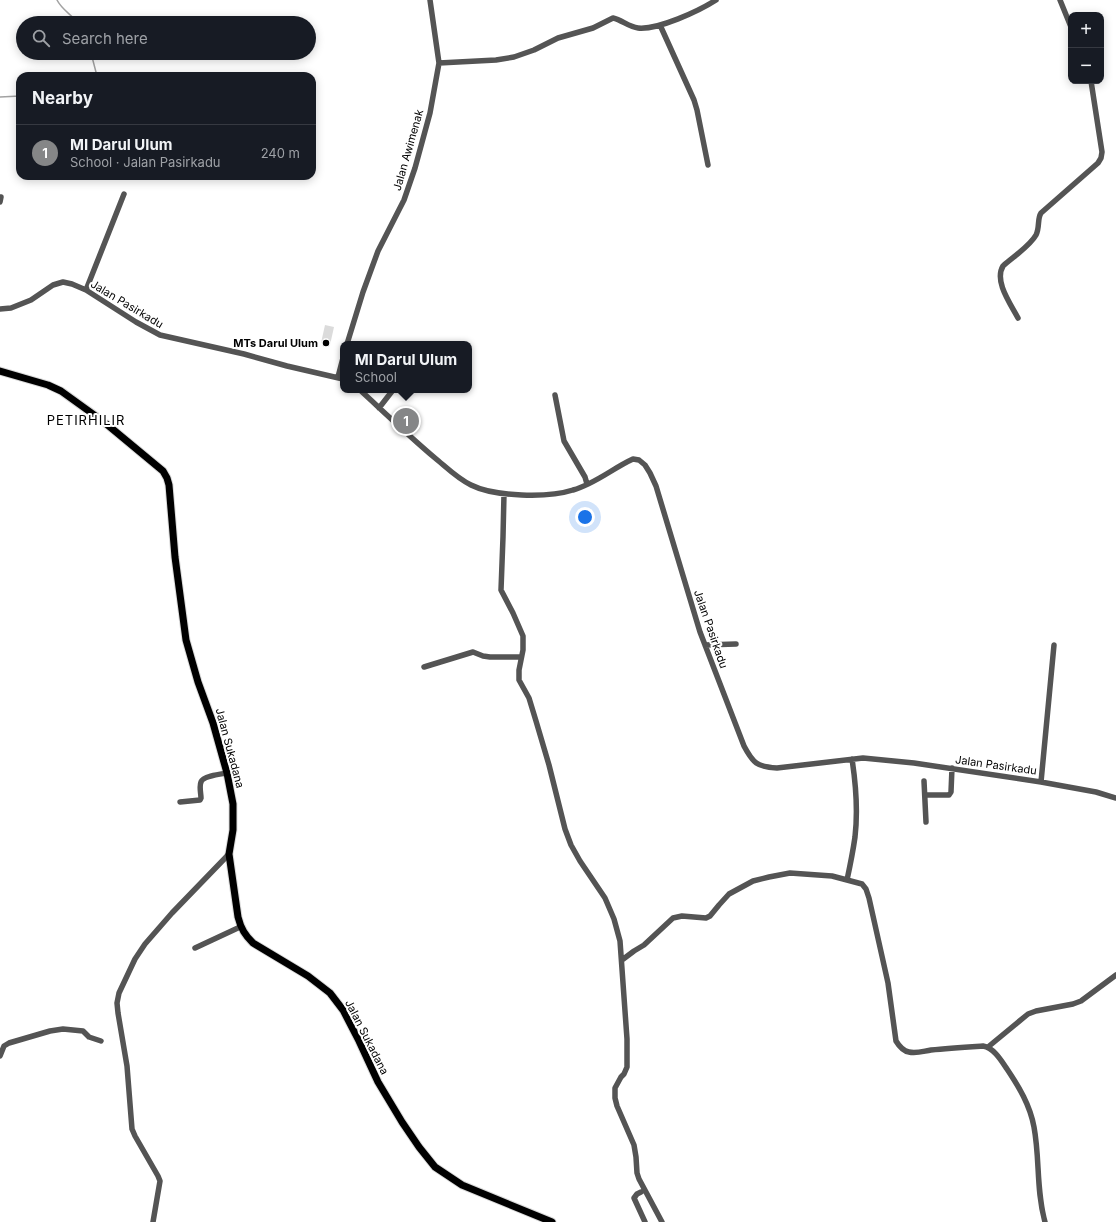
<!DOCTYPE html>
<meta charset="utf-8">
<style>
body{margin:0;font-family:Inter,sans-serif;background:#20242c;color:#f1f3f6}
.controls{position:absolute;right:12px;top:12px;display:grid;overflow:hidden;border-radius:8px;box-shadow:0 2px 10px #0003}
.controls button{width:36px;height:36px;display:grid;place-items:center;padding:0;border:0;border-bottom:1px solid #363941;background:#171b24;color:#f1f3f6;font:20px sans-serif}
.you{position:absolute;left:585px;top:517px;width:14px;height:14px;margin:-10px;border:3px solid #fff;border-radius:50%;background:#1a73e8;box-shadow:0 0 0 6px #1a73e833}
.badge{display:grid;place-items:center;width:26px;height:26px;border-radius:50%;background:#858687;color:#fff;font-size:13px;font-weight:700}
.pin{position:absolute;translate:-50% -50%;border:2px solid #fff;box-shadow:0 1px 4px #0006}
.popup{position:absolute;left:340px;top:341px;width:132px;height:52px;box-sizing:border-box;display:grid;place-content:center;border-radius:8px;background:#171b24;filter:drop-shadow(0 1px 3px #0005);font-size:13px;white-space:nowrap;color:#9ea1a6}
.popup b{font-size:15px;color:#f1f3f6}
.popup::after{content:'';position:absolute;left:50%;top:100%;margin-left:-8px;border:8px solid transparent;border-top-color:#171b24}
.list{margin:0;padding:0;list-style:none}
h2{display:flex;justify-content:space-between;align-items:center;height:52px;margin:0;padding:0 16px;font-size:17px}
h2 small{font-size:13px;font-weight:400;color:#9ea1a6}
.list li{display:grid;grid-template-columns:26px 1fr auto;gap:12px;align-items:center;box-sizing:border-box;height:56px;padding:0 16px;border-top:1px solid #363941}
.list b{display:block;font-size:15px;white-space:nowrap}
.list p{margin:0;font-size:13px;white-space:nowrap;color:#9ea1a6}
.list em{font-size:13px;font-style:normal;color:#9ea1a6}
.icon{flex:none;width:22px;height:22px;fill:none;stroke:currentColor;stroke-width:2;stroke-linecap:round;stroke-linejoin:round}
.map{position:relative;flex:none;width:1116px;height:1222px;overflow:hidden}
.search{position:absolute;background:#171b24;box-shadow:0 2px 10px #0003;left:16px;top:16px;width:300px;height:44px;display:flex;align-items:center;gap:10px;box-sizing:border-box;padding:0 14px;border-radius:22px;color:#9ea1a6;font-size:15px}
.panel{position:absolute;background:#171b24;box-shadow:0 2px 10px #0003;left:16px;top:72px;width:300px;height:108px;border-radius:12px}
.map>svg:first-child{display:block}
.green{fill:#dbdbdb}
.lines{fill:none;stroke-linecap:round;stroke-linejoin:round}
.stream{stroke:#a2a2a2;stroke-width:1.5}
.major-casing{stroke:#dbdbdb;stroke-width:9}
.minor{stroke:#545454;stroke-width:5.5}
.major{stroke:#000;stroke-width:7}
.poi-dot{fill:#000;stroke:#fff;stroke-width:1.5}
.labels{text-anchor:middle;stroke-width:4;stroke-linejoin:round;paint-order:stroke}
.street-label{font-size:11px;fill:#000;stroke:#fff}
.poi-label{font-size:11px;font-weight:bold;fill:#000;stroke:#fff;text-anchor:end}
.quarter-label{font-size:13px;letter-spacing:1px;fill:#000;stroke:#fff}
</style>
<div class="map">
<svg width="1116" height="1222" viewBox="0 0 1116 1222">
<rect width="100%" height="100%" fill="#fff"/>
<path class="green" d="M 325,325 L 334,327 L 330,345 L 321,343 Z"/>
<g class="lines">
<path class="stream" d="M 57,0 C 62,10 71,14 78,23
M 91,53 L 97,76
M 0,97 L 20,96"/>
<g class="major-casing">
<path id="major" d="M 0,371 L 48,385 L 61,391 L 104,422 L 163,471 L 167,478 L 169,485 L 175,557 L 186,640 L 198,682 L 213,723 L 227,773 L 233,804 L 233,830 L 229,854 L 238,917 C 241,929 245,935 253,943 L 308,976 L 330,993 L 343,1010 L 359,1041 L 378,1082 L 402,1122 L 419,1147 L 435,1167 L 462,1185 L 552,1222"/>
</g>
<path class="minor" d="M 1060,0 L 1071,27
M 660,25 L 694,100 L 697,110 L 708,165
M 439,63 L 496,60 L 514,57 L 534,50 L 558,38 L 593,28 L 613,18 C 622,20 629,27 638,28 C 658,30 699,11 716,0
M 0,202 L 1,197
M 86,290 L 124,194
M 0,309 L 11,308 L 31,300 L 53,285 L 63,282 L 72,284 L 86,290 L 136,322 L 160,335 L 244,354 L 287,366 L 343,379
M 1018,318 C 1010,303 994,281 1003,266 C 1013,257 1030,246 1036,235 C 1040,227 1037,219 1041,213 L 1098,163 L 1101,158 L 1102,152 L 1091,81
M 347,344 L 363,292 L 378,251 L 404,200 L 415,168 L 430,113 L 439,63 L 430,0
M 338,377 L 343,358
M 360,390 C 385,413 409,436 435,458 C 446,467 458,479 471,485 C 495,497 548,498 573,490 C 595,484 613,468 633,459 L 639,460 L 645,465 L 650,473 L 656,486 L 700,632 L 744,746 C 753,763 757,767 777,768 L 863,758 L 914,763 L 1041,782 L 1096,792 L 1116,798
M 555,395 L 564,441 L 585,477 L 587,484
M 379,408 L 393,390
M 504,494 L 503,537 L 501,590 L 513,613 L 523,636 L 523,650 L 519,670 L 519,680 L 529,698 L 536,721 L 549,765 L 565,829 L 571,845 L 580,861 L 605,898 L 614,919 L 620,941 L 627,1039 L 627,1067 L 624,1074 L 621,1077 L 615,1088 L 615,1098 L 617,1106 L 634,1145 L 636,1157 L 637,1173 L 639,1179 L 662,1222
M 705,645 L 736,644
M 424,667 L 473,652 L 483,656 L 490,657 L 521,657
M 924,781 L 926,822
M 1041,782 L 1054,645
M 925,795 L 949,795 L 951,792 L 952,768
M 180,802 L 200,800 L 201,798 C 201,794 199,786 201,782 C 203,776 221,774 227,773
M 847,880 C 850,866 853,851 855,837 C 858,811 856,785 852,759
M 195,948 L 240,927
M 622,960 L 634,951 L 644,945 L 673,918 L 682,916 L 706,918 L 710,916 L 719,905 L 729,894 L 753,881 L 769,877 L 790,873 L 832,876 L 862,884 L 866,889 L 869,898 L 888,983 L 896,1041 C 899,1046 903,1051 909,1052 C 916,1054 924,1051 931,1050 C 948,1048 966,1047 983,1046 C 994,1048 1001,1060 1007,1069 C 1019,1087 1030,1105 1034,1127 C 1040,1159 1036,1190 1045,1222
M 988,1047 L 1028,1014 L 1036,1011 L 1073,1004 L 1081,1001 L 1116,975
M 0,1056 L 4,1046 L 9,1043 L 50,1031 L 63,1029 L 83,1031 L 89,1037 L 101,1041
M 641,1192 L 637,1194 L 634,1198 L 645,1222
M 153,1222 L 160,1181 L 158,1176 L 135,1136 L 132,1129 L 127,1066 L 118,1013 L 117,1003 L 119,993 L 135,959 L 145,944 L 172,913 L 229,854"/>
<use href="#major" class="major"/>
</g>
<circle class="poi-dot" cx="326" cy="343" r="4"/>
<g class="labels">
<g class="street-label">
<text transform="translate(408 150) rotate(-74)" y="4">Jalan Awimenak</text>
<text transform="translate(127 304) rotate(31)" y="4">Jalan Pasirkadu</text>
<text transform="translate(711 629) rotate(71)" y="4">Jalan Pasirkadu</text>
<text transform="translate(230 748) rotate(75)" y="4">Jalan Sukadana</text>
<text transform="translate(996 765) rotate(8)" y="4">Jalan Pasirkadu</text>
<text transform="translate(367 1037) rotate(63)" y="4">Jalan Sukadana</text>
</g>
<g class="poi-label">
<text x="318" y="347">MTs Darul Ulum</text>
</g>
<g class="quarter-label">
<text x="86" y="425">PETIRHILIR</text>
</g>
</g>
</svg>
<div class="controls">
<button>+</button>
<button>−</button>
</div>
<div class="you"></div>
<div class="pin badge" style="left:406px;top:421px">1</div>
<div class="popup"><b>MI Darul Ulum</b>School</div>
<div class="search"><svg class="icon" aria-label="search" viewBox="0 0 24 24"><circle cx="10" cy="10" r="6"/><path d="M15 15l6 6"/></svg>Search here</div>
<section class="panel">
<h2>Nearby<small></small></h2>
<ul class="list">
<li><span class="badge">1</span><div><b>MI Darul Ulum</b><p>School · Jalan Pasirkadu</p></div><em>240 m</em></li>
</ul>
</section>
</div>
